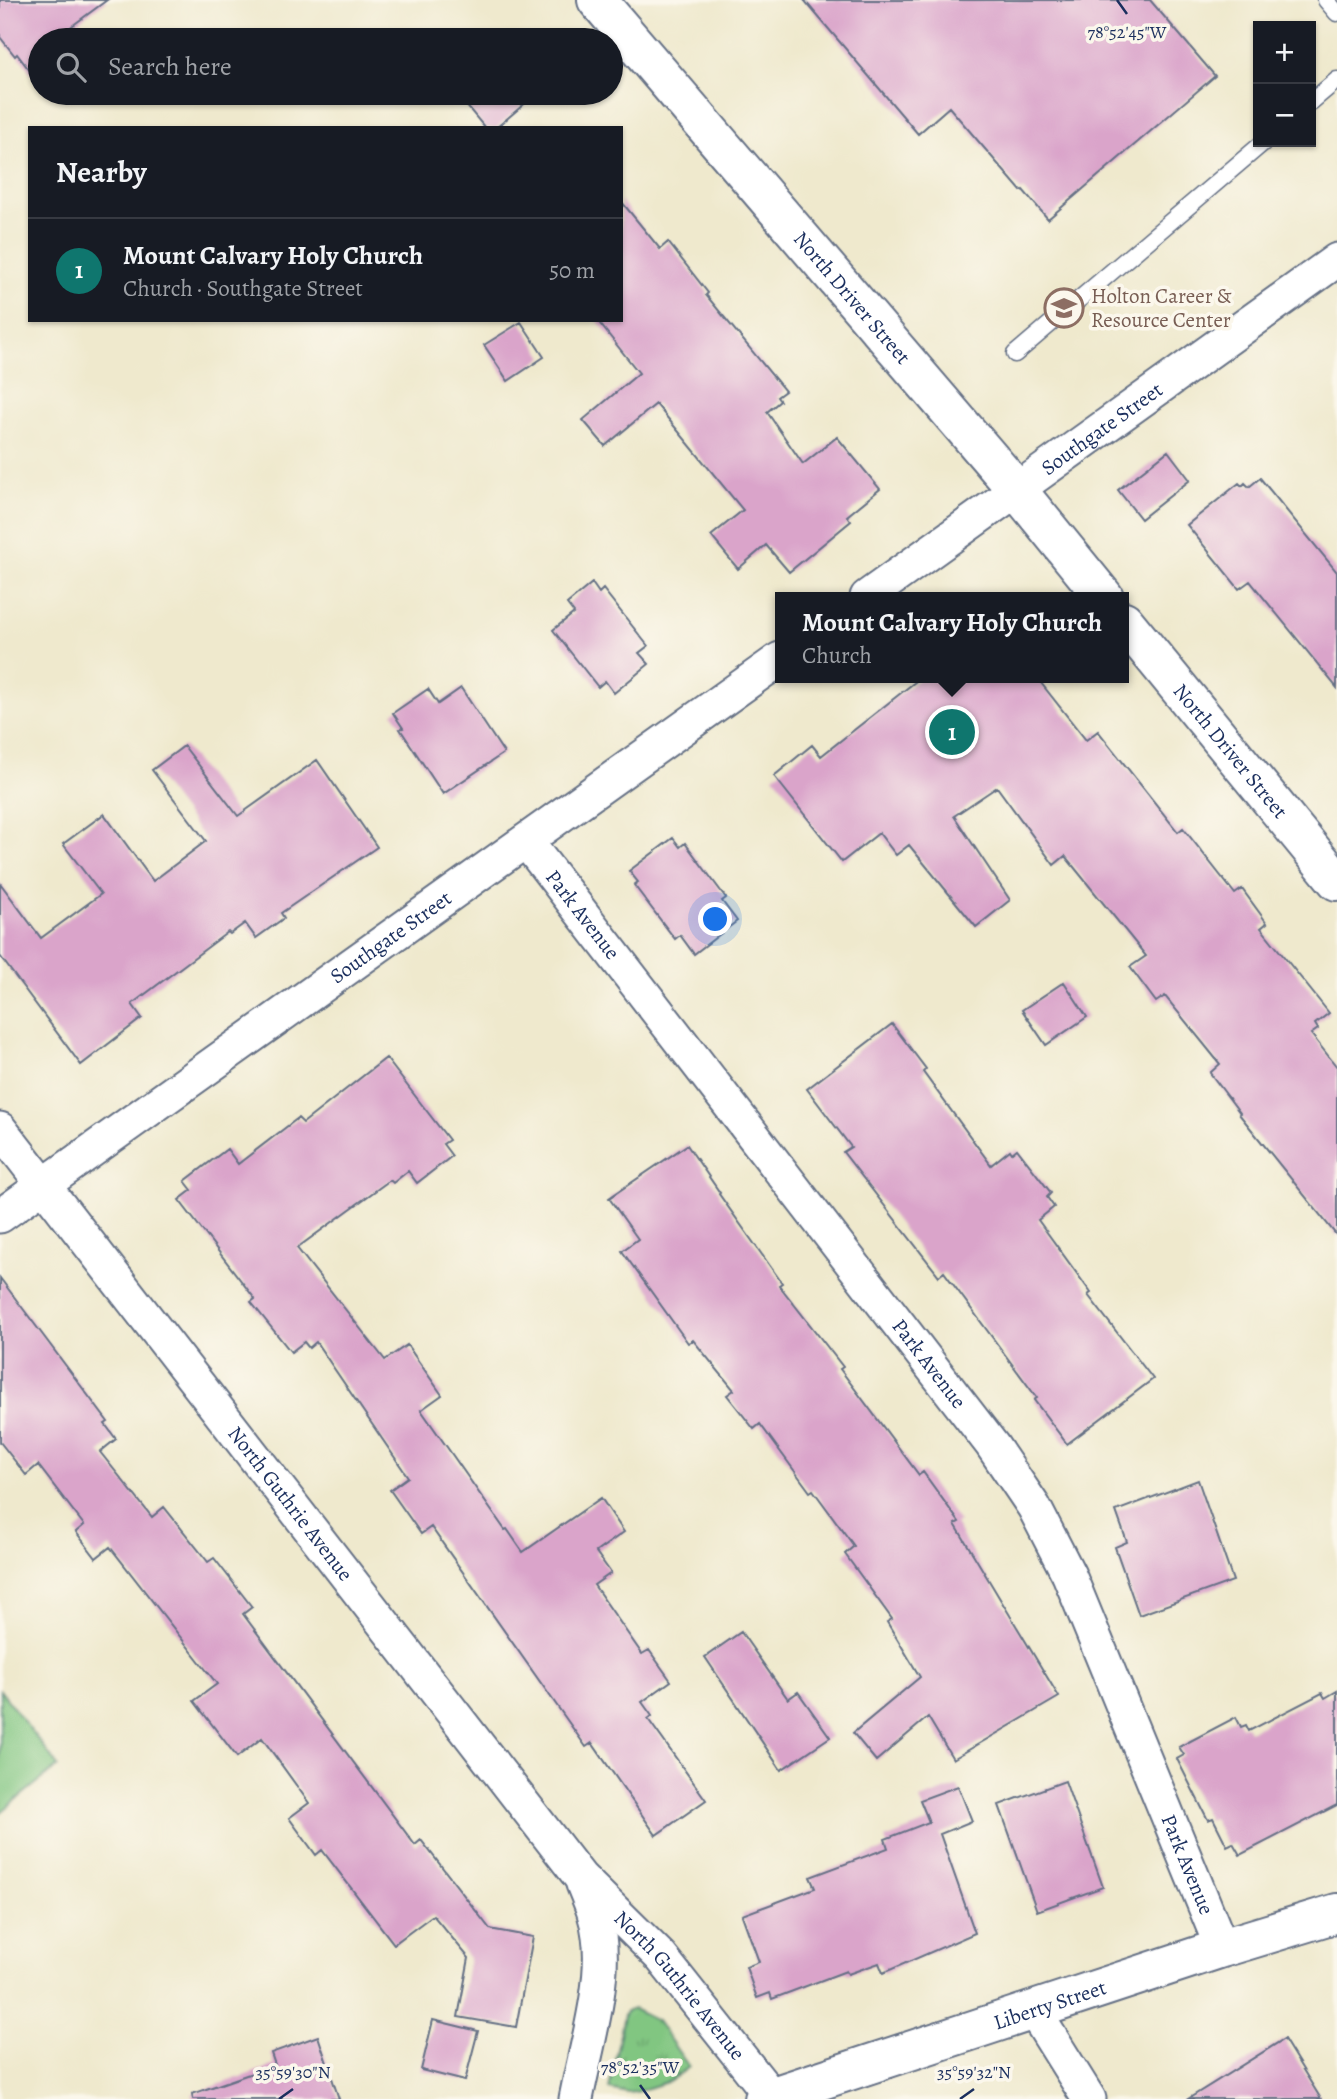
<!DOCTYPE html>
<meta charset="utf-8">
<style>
body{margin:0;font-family:Alegreya,serif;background:#242831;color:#f1f3f6}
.controls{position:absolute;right:21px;top:21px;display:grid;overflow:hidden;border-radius:0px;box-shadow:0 2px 5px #0004}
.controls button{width:63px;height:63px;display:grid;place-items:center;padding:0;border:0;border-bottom:2px solid #363941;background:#171b24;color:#f1f3f6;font:35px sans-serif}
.you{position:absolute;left:716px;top:920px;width:24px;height:24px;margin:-18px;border:5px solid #fff;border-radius:50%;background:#1a73e8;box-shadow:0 0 0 10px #1a73e833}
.badge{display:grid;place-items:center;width:46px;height:46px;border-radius:50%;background:#0f766e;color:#fff;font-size:23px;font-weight:700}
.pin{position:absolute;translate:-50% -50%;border:4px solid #fff;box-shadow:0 2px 7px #0006}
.popup{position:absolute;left:775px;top:592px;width:354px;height:91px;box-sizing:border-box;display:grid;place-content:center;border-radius:0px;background:#171b24;filter:drop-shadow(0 2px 5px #0005);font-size:23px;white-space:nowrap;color:#9ea1a6}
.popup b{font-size:26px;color:#f1f3f6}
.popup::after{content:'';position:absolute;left:50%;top:100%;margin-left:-14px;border:14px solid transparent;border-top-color:#171b24}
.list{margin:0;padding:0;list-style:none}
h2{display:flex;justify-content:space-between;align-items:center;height:91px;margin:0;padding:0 28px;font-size:30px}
h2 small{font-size:23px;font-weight:400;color:#9ea1a6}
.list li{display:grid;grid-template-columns:46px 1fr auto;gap:21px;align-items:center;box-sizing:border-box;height:105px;padding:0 28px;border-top:2px solid #363941}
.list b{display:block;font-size:26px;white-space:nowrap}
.list p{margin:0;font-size:23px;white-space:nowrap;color:#9ea1a6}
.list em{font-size:23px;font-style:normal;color:#9ea1a6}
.icon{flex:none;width:38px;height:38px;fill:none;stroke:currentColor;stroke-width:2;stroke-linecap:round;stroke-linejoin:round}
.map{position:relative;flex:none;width:1337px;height:2099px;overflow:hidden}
.search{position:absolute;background:#171b24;box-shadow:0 2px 5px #0004;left:28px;top:28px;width:595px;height:77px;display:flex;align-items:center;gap:18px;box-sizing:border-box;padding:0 24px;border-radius:38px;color:#9ea1a6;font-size:26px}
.panel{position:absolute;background:#171b24;box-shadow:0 2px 5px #0004;left:28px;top:126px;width:595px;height:196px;border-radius:0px}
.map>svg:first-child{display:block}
.grass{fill:url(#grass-tufts);stroke:#4e7a70;stroke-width:2}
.pitch{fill:#81c681;stroke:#4e7a70;stroke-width:2}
.building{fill:#daa4ca}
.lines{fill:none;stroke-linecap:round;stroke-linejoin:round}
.service-casing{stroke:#657085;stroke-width:19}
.minor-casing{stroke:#657085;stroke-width:37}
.tertiary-casing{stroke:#657085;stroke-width:42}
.service{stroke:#fff;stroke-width:16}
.minor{stroke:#fff;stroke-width:33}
.tertiary{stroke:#fff;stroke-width:38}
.ticks{fill:none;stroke:#1b2f5e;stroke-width:2.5}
.labels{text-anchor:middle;stroke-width:7;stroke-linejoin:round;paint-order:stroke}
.education-label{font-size:21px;fill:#785e54;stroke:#fbf7ec;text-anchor:start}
.street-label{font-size:21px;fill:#1b2f5e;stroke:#fbf7ec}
.ticks-label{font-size:18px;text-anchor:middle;fill:#1b2f5e;stroke:#fbf7ec;stroke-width:7;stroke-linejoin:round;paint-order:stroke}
</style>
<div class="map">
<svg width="1337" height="2099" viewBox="0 0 1337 2099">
<defs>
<pattern id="grass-tufts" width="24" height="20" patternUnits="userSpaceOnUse" patternTransform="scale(1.75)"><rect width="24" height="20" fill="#81c681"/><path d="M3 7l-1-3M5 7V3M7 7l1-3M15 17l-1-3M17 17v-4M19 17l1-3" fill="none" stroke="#69a16d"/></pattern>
</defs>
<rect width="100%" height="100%" fill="#fbf7ec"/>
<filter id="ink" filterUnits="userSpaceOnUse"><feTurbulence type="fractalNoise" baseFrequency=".0143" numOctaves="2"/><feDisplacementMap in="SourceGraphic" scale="14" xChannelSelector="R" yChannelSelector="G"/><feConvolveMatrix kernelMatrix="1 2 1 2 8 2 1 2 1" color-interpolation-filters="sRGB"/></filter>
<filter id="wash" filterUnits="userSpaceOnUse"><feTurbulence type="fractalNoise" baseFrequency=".00686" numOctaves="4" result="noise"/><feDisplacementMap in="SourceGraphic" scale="28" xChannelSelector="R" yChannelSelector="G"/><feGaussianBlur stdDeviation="1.57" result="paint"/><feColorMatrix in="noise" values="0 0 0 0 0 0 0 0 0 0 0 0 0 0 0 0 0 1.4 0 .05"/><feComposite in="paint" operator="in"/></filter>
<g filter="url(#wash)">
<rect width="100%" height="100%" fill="#efe9cd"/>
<path class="grass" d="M 633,2009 L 657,2021 L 689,2067 L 670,2081 L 636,2092 L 627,2093 L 609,2089 L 624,2015 L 627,2011 Z"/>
<path class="pitch" d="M 0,1690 L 58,1766 L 0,1813 Z"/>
<g id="blocks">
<path class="building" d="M 0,0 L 107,0 L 53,40 L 40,40 L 40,84 L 17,54 L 15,56 L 0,37 Z
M 804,0 L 1150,0 L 1215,76 L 1048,219 L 1023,190 L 1021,191 L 949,107 L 918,134 Z
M 456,93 L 522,93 L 529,100 L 496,128 L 485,128 Z
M 621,201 L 660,249 L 668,242 L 708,293 L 706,295 L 785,391 L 777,397 L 780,401 L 767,412 L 803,464 L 837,437 L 880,489 L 847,516 L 851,521 L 789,572 L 766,545 L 738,569 L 711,536 L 743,510 L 656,404 L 605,446 L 583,420 L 639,373 L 597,320 L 621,320 Z
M 521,322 L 544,357 L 508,381 L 484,345 Z
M 1168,451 L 1190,480 L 1141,519 L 1118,490 Z
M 1260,478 L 1337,572 L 1337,688 L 1250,581 L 1239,589 L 1187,525 L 1239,483 L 1242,486 L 1245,483 L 1249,487 Z
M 592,583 L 599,593 L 603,589 L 648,646 L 639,653 L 649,664 L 614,693 L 605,681 L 598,687 L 553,630 L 574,613 L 567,604 Z
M 920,678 L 1037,678 L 1086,740 L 1098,731 L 1178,832 L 1183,828 L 1235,894 L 1242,889 L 1267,923 L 1261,928 L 1329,1013 L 1315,1024 L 1318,1029 L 1311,1034 L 1337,1067 L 1337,1236 L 1239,1114 L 1240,1113 L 1210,1073 L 1220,1064 L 1165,996 L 1156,1002 L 1130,967 L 1146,956 L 1065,856 L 1054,865 L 997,787 L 954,816 L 1010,900 L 976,927 L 909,845 L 896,855 L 879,833 L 842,862 L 774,776 L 812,745 L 821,756 Z
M 461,688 L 504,753 L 443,794 L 400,729 L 403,728 L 393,713 L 428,689 L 438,704 Z
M 184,746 L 238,816 L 317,760 L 377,847 L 281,913 L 284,918 L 256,938 L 245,923 L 230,934 L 228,932 L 132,1004 L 142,1018 L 81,1065 L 0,956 L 0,883 L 41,938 L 101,894 L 63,844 L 104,814 L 153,881 L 206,841 L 152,770 Z
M 673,838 L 680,847 L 685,843 L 726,898 L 722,901 L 737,921 L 694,954 L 680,935 L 675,939 L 634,885 L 638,882 L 629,871 Z
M 1064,982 L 1087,1017 L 1046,1045 L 1022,1010 Z
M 892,1024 L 926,1069 L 923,1072 L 991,1165 L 1010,1150 L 1012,1153 L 1017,1149 L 1051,1193 L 1047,1197 L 1054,1207 L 1038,1220 L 1091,1293 L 1088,1295 L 1153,1379 L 1067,1444 L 1034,1400 L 1037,1398 L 944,1272 L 939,1276 L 843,1152 L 851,1147 L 807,1089 Z
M 386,1058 L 449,1140 L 443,1144 L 452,1156 L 417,1183 L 408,1171 L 393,1183 L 390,1180 L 297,1248 L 385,1360 L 407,1345 L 442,1395 L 421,1410 L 505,1530 L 507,1529 L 523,1552 L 601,1498 L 624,1532 L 596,1552 L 611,1573 L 594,1585 L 642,1654 L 649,1650 L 671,1681 L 642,1702 L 652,1716 L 648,1719 L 706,1800 L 656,1835 L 592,1743 L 586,1747 L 431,1527 L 421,1534 L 390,1490 L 408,1477 L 316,1342 L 309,1348 L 304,1342 L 291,1352 L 251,1302 L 255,1299 L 179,1200 L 192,1190 L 185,1181 L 227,1149 L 238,1164 L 298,1118 L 303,1123 Z
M 687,1145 L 720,1193 L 719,1194 L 782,1283 L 779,1285 L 843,1367 L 840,1369 L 919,1475 L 923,1472 L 959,1522 L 955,1524 L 1059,1697 L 953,1759 L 928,1717 L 876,1761 L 853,1733 L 920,1677 L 887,1622 L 892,1619 L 845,1554 L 854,1546 L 813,1490 L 810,1492 L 760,1424 L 754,1429 L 727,1395 L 734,1390 L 693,1340 L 688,1343 L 622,1251 L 638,1239 L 609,1198 Z
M 0,1278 L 108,1422 L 105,1424 L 116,1439 L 100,1452 L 152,1517 L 164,1507 L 208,1562 L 214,1558 L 252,1607 L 243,1614 L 415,1845 L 421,1840 L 490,1929 L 533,1937 L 516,2027 L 458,2017 L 469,1958 L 433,1915 L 394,1944 L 322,1850 L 316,1855 L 289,1818 L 309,1803 L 262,1738 L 237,1757 L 194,1701 L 217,1684 L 110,1547 L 96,1558 L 76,1532 L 84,1525 L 38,1465 L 26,1475 L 0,1442 Z
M 1198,1480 L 1233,1581 L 1139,1615 L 1115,1547 L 1127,1542 L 1116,1511 Z
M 741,1632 L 788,1699 L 798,1692 L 830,1737 L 781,1770 L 705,1657 Z
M 1337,1691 L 1337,1805 L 1240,1855 L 1233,1843 L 1227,1846 L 1213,1818 L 1208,1820 L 1177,1759 L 1184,1755 L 1179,1747 L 1236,1717 L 1241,1727 L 1246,1725 L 1249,1731 L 1322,1693 L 1325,1698 Z
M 1065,1781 L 1103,1887 L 1037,1911 L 999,1805 Z
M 958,1786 L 972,1821 L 940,1834 L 975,1933 L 883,1973 L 879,1963 L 848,1974 L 846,1971 L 772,1999 L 770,1993 L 757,1998 L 746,1967 L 759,1962 L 742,1915 L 815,1888 L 810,1877 L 888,1848 L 885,1839 L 929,1822 L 920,1800 Z
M 433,2020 L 478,2031 L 465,2081 L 421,2070 Z
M 318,2036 L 339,2099 L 193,2099 L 192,2094 L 275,2065 L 271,2053 Z
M 1284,2039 L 1321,2099 L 1188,2099 Z"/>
</g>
</g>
<g filter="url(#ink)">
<use href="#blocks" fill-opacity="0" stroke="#657085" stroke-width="2"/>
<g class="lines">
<g class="service-casing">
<path id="service" d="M 1326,0 L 1337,13
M 1311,102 L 1337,80
M 1015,354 L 1264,142"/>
</g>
<g class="minor-casing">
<g id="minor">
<path id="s1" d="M 867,597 L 1337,260"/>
<path id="s2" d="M 526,841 L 992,1445 L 1034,1507 L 1069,1575 L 1222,1948"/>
<path id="s3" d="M 0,1129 L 581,1878 L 661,1957 L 772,2097"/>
<path id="s4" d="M 0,1216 L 780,659"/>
<path d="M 1034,2011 L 1089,2099"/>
<path d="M 576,2099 C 585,2051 606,1984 599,1936 C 597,1917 590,1901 583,1884"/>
</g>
</g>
<g class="tertiary-casing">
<g id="tertiary">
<path id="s5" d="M 597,0 L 1017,490 L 1104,597"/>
<path id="s6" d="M 1124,621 L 1337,881"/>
<path id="s7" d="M 764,2099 L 1222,1948 L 1337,1913"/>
</g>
</g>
<use href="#service" class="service"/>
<use href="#minor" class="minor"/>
<use href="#tertiary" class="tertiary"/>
</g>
</g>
<path class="ticks" d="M 1117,0 L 1127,14M 640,2085 L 650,2099M 279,2099 L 293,2089M 960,2099 L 974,2089"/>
<defs>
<g id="school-ring" transform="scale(2.0125)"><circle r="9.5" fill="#fbf7ec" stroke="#8d6e63" stroke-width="1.5"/><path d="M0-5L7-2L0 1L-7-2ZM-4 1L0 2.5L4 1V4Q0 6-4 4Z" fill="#8d6e63"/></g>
</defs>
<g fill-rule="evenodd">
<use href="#school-ring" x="1064" y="308"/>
</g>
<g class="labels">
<g class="education-label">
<text x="1091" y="303">Holton Career &amp;<tspan x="1091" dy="24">Resource Center</tspan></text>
</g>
<g class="street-label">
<text dy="7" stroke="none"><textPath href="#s5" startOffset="392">North Driver Street</textPath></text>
<text dy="7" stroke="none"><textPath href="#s1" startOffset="289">Southgate Street</textPath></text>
<text dy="7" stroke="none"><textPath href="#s6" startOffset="168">North Driver Street</textPath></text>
<text dy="7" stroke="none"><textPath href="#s2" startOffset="93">Park Avenue</textPath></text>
<text dy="7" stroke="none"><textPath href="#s4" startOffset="480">Southgate Street</textPath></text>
<text dy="7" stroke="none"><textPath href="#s2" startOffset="660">Park Avenue</textPath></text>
<text dy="7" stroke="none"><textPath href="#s3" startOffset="474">North Guthrie Avenue</textPath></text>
<text dy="7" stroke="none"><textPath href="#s2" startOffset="1227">Park Avenue</textPath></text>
<text dy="7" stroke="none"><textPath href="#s3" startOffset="1094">North Guthrie Avenue</textPath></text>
<text dy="7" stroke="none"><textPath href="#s7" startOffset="301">Liberty Street</textPath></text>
</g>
</g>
<g class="ticks-label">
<text x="1127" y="38">78°52'45"W</text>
<text x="640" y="2073">78°52'35"W</text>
<text x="293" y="2078">35°59'30"N</text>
<text x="974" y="2078">35°59'32"N</text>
</g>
</svg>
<div class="controls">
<button>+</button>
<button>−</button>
</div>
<div class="you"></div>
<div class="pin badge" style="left:952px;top:732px">1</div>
<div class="popup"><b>Mount Calvary Holy Church</b>Church</div>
<div class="search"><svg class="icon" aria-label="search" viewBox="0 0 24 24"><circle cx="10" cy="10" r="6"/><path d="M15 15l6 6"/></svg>Search here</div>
<section class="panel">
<h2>Nearby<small></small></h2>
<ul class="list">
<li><span class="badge">1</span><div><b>Mount Calvary Holy Church</b><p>Church · Southgate Street</p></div><em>50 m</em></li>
</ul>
</section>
</div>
